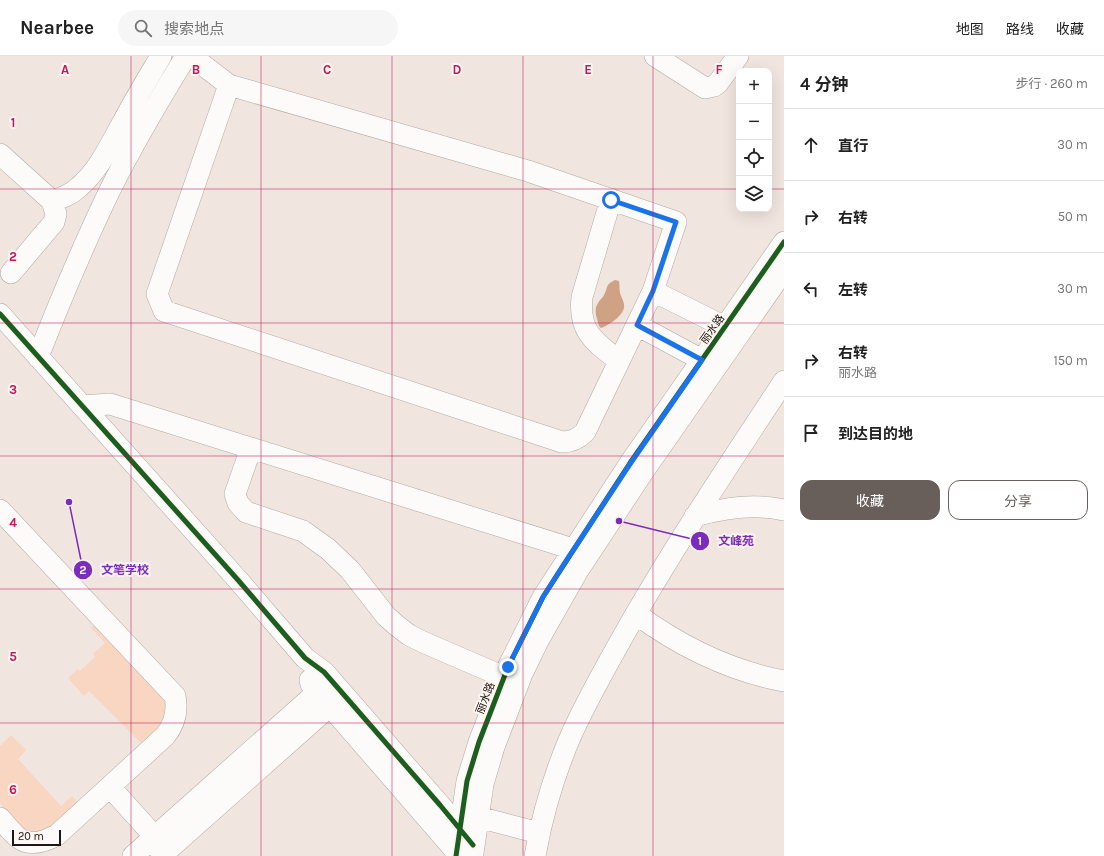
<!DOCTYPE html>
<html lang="zh">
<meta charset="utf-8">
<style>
body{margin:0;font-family:Karla,"Noto Sans SC",sans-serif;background:#f6f6f6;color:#222}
.controls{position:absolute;right:12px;top:12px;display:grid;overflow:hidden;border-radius:8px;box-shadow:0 4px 16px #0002}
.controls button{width:36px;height:36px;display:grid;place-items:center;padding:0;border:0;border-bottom:1px solid #e0e0e0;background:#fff;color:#222;font:20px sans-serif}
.scale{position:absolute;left:12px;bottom:10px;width:49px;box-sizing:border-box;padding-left:4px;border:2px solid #1e1713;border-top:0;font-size:11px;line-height:14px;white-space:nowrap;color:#1e1713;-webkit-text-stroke:3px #fcf4ef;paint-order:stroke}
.stop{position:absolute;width:12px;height:12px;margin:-9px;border:3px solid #1a73e8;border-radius:50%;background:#fff}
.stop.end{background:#1a73e8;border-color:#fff;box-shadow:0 1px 4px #0008}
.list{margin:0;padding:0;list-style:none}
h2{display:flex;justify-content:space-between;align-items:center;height:52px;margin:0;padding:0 16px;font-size:17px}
h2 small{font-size:13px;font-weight:400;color:#767676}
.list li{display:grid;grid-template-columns:26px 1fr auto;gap:12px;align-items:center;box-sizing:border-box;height:72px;padding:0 16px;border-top:1px solid #e0e0e0}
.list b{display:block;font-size:15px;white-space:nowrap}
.list p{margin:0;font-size:13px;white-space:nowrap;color:#767676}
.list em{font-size:13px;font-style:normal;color:#767676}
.actions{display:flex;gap:8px;padding:12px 16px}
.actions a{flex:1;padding:9px 0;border:1px solid #685f5a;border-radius:12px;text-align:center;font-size:14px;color:#685f5a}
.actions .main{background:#685f5a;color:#fff}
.icon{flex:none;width:22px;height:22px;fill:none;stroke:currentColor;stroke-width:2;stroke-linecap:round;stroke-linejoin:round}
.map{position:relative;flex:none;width:784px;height:800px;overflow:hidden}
header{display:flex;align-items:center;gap:24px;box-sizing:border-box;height:56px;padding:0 20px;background:#fff;border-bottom:1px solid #e0e0e0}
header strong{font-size:19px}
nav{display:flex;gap:22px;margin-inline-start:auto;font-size:14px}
.search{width:280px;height:36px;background:#f6f6f6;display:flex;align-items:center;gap:10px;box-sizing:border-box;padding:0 14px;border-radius:22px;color:#767676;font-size:15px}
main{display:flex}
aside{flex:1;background:#fff}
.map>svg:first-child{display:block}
.green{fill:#f8d6c1}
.water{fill:#cfa285}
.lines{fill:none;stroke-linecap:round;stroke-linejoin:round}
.minor-casing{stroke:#b0a7a2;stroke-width:22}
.minor{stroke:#fdfbfa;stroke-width:21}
.cycleway-casing{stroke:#fcf4ef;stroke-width:8}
.cycleway{stroke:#1b5e20;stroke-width:5}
.route{stroke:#1a73e8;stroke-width:5}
.grid{fill:none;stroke:#c2185b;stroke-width:1;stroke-opacity:0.55}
.labels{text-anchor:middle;stroke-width:4;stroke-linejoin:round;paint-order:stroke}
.street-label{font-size:11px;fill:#1e1713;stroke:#fcf4ef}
.grid-label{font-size:13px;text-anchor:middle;font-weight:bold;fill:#c2185b;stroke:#fcf4ef;stroke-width:4;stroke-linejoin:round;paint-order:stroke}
.leader{fill:none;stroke:#7b2cbf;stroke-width:1.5}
.callout-dot{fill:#7b2cbf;stroke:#fcf4ef;stroke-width:1.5}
.mark-label{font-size:12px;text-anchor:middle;font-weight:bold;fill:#fff}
.callout-label{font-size:12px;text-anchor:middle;font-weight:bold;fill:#7b2cbf;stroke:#fcf4ef;stroke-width:4;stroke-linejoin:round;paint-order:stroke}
</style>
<header>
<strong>Nearbee</strong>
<div class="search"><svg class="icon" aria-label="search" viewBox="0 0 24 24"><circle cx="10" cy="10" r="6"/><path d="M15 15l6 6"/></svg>搜索地点</div>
<nav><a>地图</a><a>路线</a><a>收藏</a></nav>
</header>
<main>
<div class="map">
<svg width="784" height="800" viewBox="0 0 784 800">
<rect width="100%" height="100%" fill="#f1e6df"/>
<path class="green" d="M 96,567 L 165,641 L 169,660 L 143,689 L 89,635 L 84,640 L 68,622 L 78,613 L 80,615 L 95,601 L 93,598 L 105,587 L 91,572 Z
M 11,679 L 26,694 L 18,703 L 61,750 L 72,740 L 79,748 C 66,759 46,786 26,775 C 21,772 5,753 0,747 L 0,690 Z"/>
<path class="water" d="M 615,224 L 619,225 C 620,229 619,233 620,237 C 621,241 624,245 624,249 C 626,258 608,270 601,272 L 599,270 C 597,262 593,254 598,247 C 599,244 603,242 604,239 C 609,230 604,230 615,224 Z"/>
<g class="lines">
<g class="minor-casing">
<path id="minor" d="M 191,0 L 229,29 L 528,115 L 676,166 L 653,235 L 585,376 C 578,383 572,386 562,386 L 164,255 L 157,238 L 229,29
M 655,0 L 705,32 L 714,30 L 718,27 L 738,0
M 0,98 L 52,145 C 62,142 71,139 79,131 C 99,114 110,89 123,66 C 135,43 148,22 161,0
M 611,143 L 582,241 C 578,276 595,286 619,305
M 11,217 L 54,166 L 56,158 L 52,145
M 653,235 L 725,271
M 0,258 L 238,524 L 305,602 L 324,616 L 440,749 L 473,789
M 637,269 L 702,304
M 38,301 C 60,245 83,190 109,136 C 132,89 159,44 186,0
M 82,350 L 110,348 L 573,493
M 251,392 L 235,438 L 238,447 L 246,456 L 303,475 L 328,493 L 350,514 L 386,560 L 396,569 L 409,579 L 423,586 L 504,621
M 0,454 L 175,640 C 178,655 175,668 165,680 L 57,779 C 46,785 31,790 20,783 C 14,779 5,768 0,762
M 695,460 C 724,452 754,447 784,454
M 636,558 C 680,590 730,615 784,625
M 310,624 L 311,628 L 460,800
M 110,731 L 155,781
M 478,761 L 539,777
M 473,797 L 483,728 L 494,691 L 522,618 L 539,583 L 577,516 L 643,416 L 784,214
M 133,800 L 331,624
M 161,800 L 340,641
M 456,800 L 467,725 L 479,686 L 508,611 L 543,541 L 630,407 L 784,186
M 535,800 C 542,760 553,722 569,684 C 585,647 606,611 626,575 C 675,489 730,407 784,325"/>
</g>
<use href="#minor" class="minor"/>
<g class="cycleway-casing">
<path id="cycleway" d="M 0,258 L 238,524 L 305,602 L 324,616 L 440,749 L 473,789
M 456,800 L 467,725 L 479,686 L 508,611 L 543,541 L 630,407 L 784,186"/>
</g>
<use href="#cycleway" class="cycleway"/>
</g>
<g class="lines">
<path class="route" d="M 508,611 L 543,541 L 564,508 L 630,408 L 702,304 L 637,269 L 653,235 L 676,166 L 611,144"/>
</g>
<path class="grid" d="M 131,0 L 131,800M 261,0 L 261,800M 392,0 L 392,800M 523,0 L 523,800M 653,0 L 653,800M 0,133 L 739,133M 769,133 L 784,133M 0,267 L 784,267M 0,400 L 784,400M 0,533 L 784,533M 0,667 L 784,667"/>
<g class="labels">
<g class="street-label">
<text transform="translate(712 273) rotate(-55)" y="4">丽水路</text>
<text transform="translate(485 642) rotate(-69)" y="4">丽水路</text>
</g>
</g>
<g class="grid-label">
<text x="65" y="18">A</text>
<text x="196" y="18">B</text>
<text x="327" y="18">C</text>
<text x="457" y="18">D</text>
<text x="588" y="18">E</text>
<text x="719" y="18">F</text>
<text x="13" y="71">1</text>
<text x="13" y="205">2</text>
<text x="13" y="338">3</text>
<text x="13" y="471">4</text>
<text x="13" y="605">5</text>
<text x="13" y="738">6</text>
</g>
<path class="leader" d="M619 465L700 485M69 446L83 514"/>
<g class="callout-dot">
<circle cx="619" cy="465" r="4"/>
<circle cx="69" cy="446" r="4"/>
<circle cx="700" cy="485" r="10"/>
<circle cx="83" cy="514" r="10"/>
</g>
<g class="mark-label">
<text x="700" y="489">1</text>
<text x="83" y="518">2</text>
</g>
<g class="callout-label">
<text x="736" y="489">文峰苑</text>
<text x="125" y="518">文笔学校</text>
</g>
</svg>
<div class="controls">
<button>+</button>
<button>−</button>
<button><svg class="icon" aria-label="locate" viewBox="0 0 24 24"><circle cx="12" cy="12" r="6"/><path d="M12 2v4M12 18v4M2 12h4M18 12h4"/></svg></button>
<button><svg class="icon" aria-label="layers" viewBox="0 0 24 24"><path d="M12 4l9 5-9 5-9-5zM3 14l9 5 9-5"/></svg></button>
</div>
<div class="scale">20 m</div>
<div class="stop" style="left:611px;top:144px"></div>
<div class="stop end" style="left:508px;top:611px"></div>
</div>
<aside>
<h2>4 分钟<small>步行 · 260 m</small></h2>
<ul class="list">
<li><svg class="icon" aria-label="ahead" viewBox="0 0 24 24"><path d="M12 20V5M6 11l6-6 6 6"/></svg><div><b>直行</b></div><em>30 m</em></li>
<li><svg class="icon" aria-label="right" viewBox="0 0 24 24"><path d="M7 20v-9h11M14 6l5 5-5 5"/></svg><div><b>右转</b></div><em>50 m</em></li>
<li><svg class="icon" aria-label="left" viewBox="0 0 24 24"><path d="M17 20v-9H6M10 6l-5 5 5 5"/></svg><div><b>左转</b></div><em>30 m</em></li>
<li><svg class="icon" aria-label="right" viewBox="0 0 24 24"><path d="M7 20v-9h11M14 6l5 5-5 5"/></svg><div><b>右转</b><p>丽水路</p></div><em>150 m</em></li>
<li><svg class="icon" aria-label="arrive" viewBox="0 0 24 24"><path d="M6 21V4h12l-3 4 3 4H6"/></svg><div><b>到达目的地</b></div></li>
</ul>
<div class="actions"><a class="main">收藏</a><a>分享</a></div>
</aside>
</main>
